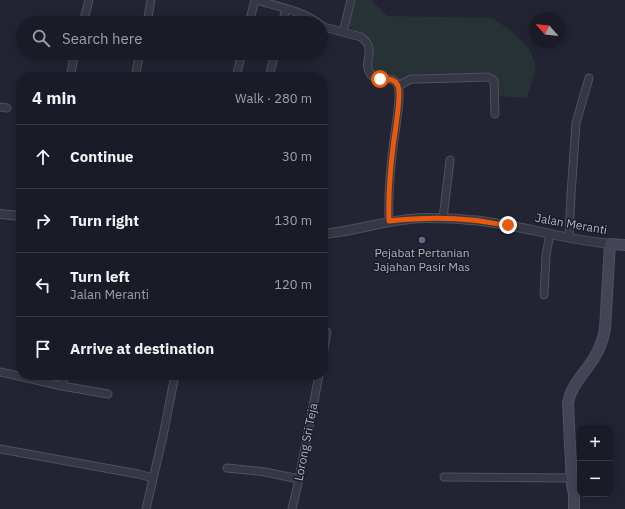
<!DOCTYPE html>
<meta charset="utf-8">
<style>
body{margin:0;font-family:"IBM Plex Sans",sans-serif;background:#272832;color:#f1f3f6}
.controls{position:absolute;right:12px;bottom:12px;display:grid;overflow:hidden;border-radius:8px;box-shadow:0 2px 10px #0003}
.controls button{width:36px;height:36px;display:grid;place-items:center;padding:0;border:0;border-bottom:1px solid #383943;background:#1a1b26;color:#f1f3f6;font:20px sans-serif}
.compass{position:absolute;left:529px;top:12px;width:36px;height:36px;border-radius:50%;background:#1a1b26;box-shadow:0 2px 10px #0003;rotate:297deg}
.stop{position:absolute;width:12px;height:12px;margin:-9px;border:3px solid #ea580c;border-radius:50%;background:#fff}
.stop.end{background:#ea580c;border-color:#fff;box-shadow:0 1px 4px #0008}
.list{margin:0;padding:0;list-style:none}
h2{display:flex;justify-content:space-between;align-items:center;height:52px;margin:0;padding:0 16px;font-size:17px}
h2 small{font-size:13px;font-weight:400;color:#9fa1a7}
.list li{display:grid;grid-template-columns:26px 1fr auto;gap:12px;align-items:center;box-sizing:border-box;height:64px;padding:0 16px;border-top:1px solid #383943}
.list b{display:block;font-size:15px;white-space:nowrap}
.list p{margin:0;font-size:13px;white-space:nowrap;color:#9fa1a7}
.list em{font-size:13px;font-style:normal;color:#9fa1a7}
.icon{flex:none;width:22px;height:22px;fill:none;stroke:currentColor;stroke-width:2;stroke-linecap:round;stroke-linejoin:round}
.map{position:relative;flex:none;width:625px;height:509px;overflow:hidden}
.search{position:absolute;background:#1a1b26;box-shadow:0 2px 10px #0003;left:16px;top:16px;width:312px;height:44px;display:flex;align-items:center;gap:10px;box-sizing:border-box;padding:0 14px;border-radius:22px;color:#9fa1a7;font-size:15px}
.panel{position:absolute;background:#1a1b26;box-shadow:0 2px 10px #0003;left:16px;top:72px;width:312px;height:308px;border-radius:16px}
.map>svg:first-child{display:block}
.green{fill:#273237}
.lines{fill:none;stroke-linecap:round;stroke-linejoin:round}
.minor-casing{stroke:#4f515f;stroke-width:9}
.tertiary-casing{stroke:#4f515f;stroke-width:10}
.secondary-casing{stroke:#4f515f;stroke-width:12}
.minor{stroke:#353744;stroke-width:7}
.tertiary{stroke:#353744;stroke-width:8}
.secondary{stroke:#434557;stroke-width:10}
.route{stroke:#ea580c;stroke-width:5}
.service-dot{fill:#5c6f8a;stroke:#1a1c29;stroke-width:1.5}
.labels{text-anchor:middle;stroke-width:3;stroke-linejoin:round;paint-order:stroke}
.street-label{font-size:12px;fill:#afb1c1;stroke:#1a1c29}
.poi-label{font-size:12px;fill:#afb1c1;stroke:#1a1c29}
</style>
<div class="map">
<svg width="625" height="509" viewBox="0 0 625 509">
<rect width="100%" height="100%" fill="#222433"/>
<path class="green" d="M 356,0 L 371,0 L 387,16 L 493,18 L 511,31 L 529,48 L 536,67 L 527,98 L 498,96 L 496,76 L 415,75 L 399,82 L 389,76 L 376,74 L 372,73 L 370,67 L 372,43 L 369,40 L 351,29 L 349,21 Z"/>
<g class="lines">
<g class="minor-casing">
<path id="minor" d="M 256,0 C 276,6 302,11 318,23
M 83,23 L 89,0
M 147,23 L 151,0
M 249,23 L 255,0
M 282,23 L 286,9
M 321,25 L 324,27 L 361,37 C 378,49 362,62 370,73 C 376,84 394,73 398,86 C 402,96 394,135 393,148 C 390,172 388,196 389,221
M 343,32 L 351,0
M 70,77 L 75,53
M 135,77 L 140,53
M 236,77 L 242,53
M 269,77 L 275,53
M 398,86 L 411,79 L 421,79 L 487,77 C 490,78 492,78 494,81 L 495,114
M 0,107 L 7,108
M 443,218 L 450,160
M 569,237 L 571,195 L 576,123 L 589,78
M 544,295 L 546,255 L 550,234
M 323,354 L 327,332
M 0,372 L 62,386 L 108,394
M 62,386 L 64,375
M 0,449 L 138,474 L 153,478
M 227,468 L 265,472 L 299,479
M 444,477 L 572,478
M 146,509 L 163,436 L 175,375
M 292,509 L 298,484 L 319,375"/>
</g>
<g class="tertiary-casing">
<path id="tertiary" d="M 0,214 L 21,216
M 323,234 C 358,231 391,218 426,218 C 440,218 454,218 469,220 C 490,221 511,226 532,230 C 558,236 584,241 610,244"/>
</g>
<g class="secondary-casing">
<path id="secondary" d="M 574,509 L 574,494 L 572,485 L 568,403 C 571,385 585,373 594,358 C 600,349 603,339 605,329 L 610,244 L 625,245"/>
</g>
<use href="#minor" class="minor"/>
<use href="#tertiary" class="tertiary"/>
<use href="#secondary" class="secondary"/>
</g>
<g class="lines">
<path class="route" d="M 380,79 C 387,79 395,78 398,86 C 402,95 394,136 393,147 C 390,172 388,196 389,221 C 416,218 444,217 471,220 C 483,221 495,224 508,225"/>
</g>
<circle class="service-dot" cx="422" cy="240" r="4"/>
<g class="labels">
<g class="street-label">
<text transform="translate(571 224) rotate(10)" y="4">Jalan Meranti</text>
<text transform="translate(306 442) rotate(-79)" y="4">Lorong Sri Teja</text>
</g>
<g class="poi-label">
<text x="422" y="257">Pejabat Pertanian<tspan x="422" dy="14">Jajahan Pasir Mas</tspan></text>
</g>
</g>
</svg>
<div class="controls">
<button>+</button>
<button>−</button>
</div>
<svg class="compass" viewBox="-18 -18 36 36"><path d="M0-13l5 13h-10z" fill="#e53935"/><path d="M0 13l5-13h-10z" fill="#9fa1a7"/></svg>
<div class="stop" style="left:380px;top:79px"></div>
<div class="stop end" style="left:508px;top:225px"></div>
<div class="search"><svg class="icon" aria-label="search" viewBox="0 0 24 24"><circle cx="10" cy="10" r="6"/><path d="M15 15l6 6"/></svg>Search here</div>
<section class="panel">
<h2>4 min<small>Walk · 280 m</small></h2>
<ul class="list">
<li><svg class="icon" aria-label="ahead" viewBox="0 0 24 24"><path d="M12 20V5M6 11l6-6 6 6"/></svg><div><b>Continue</b></div><em>30 m</em></li>
<li><svg class="icon" aria-label="right" viewBox="0 0 24 24"><path d="M7 20v-9h11M14 6l5 5-5 5"/></svg><div><b>Turn right</b></div><em>130 m</em></li>
<li><svg class="icon" aria-label="left" viewBox="0 0 24 24"><path d="M17 20v-9H6M10 6l-5 5 5 5"/></svg><div><b>Turn left</b><p>Jalan Meranti</p></div><em>120 m</em></li>
<li><svg class="icon" aria-label="arrive" viewBox="0 0 24 24"><path d="M6 21V4h12l-3 4 3 4H6"/></svg><div><b>Arrive at destination</b></div></li>
</ul>
</section>
</div>
